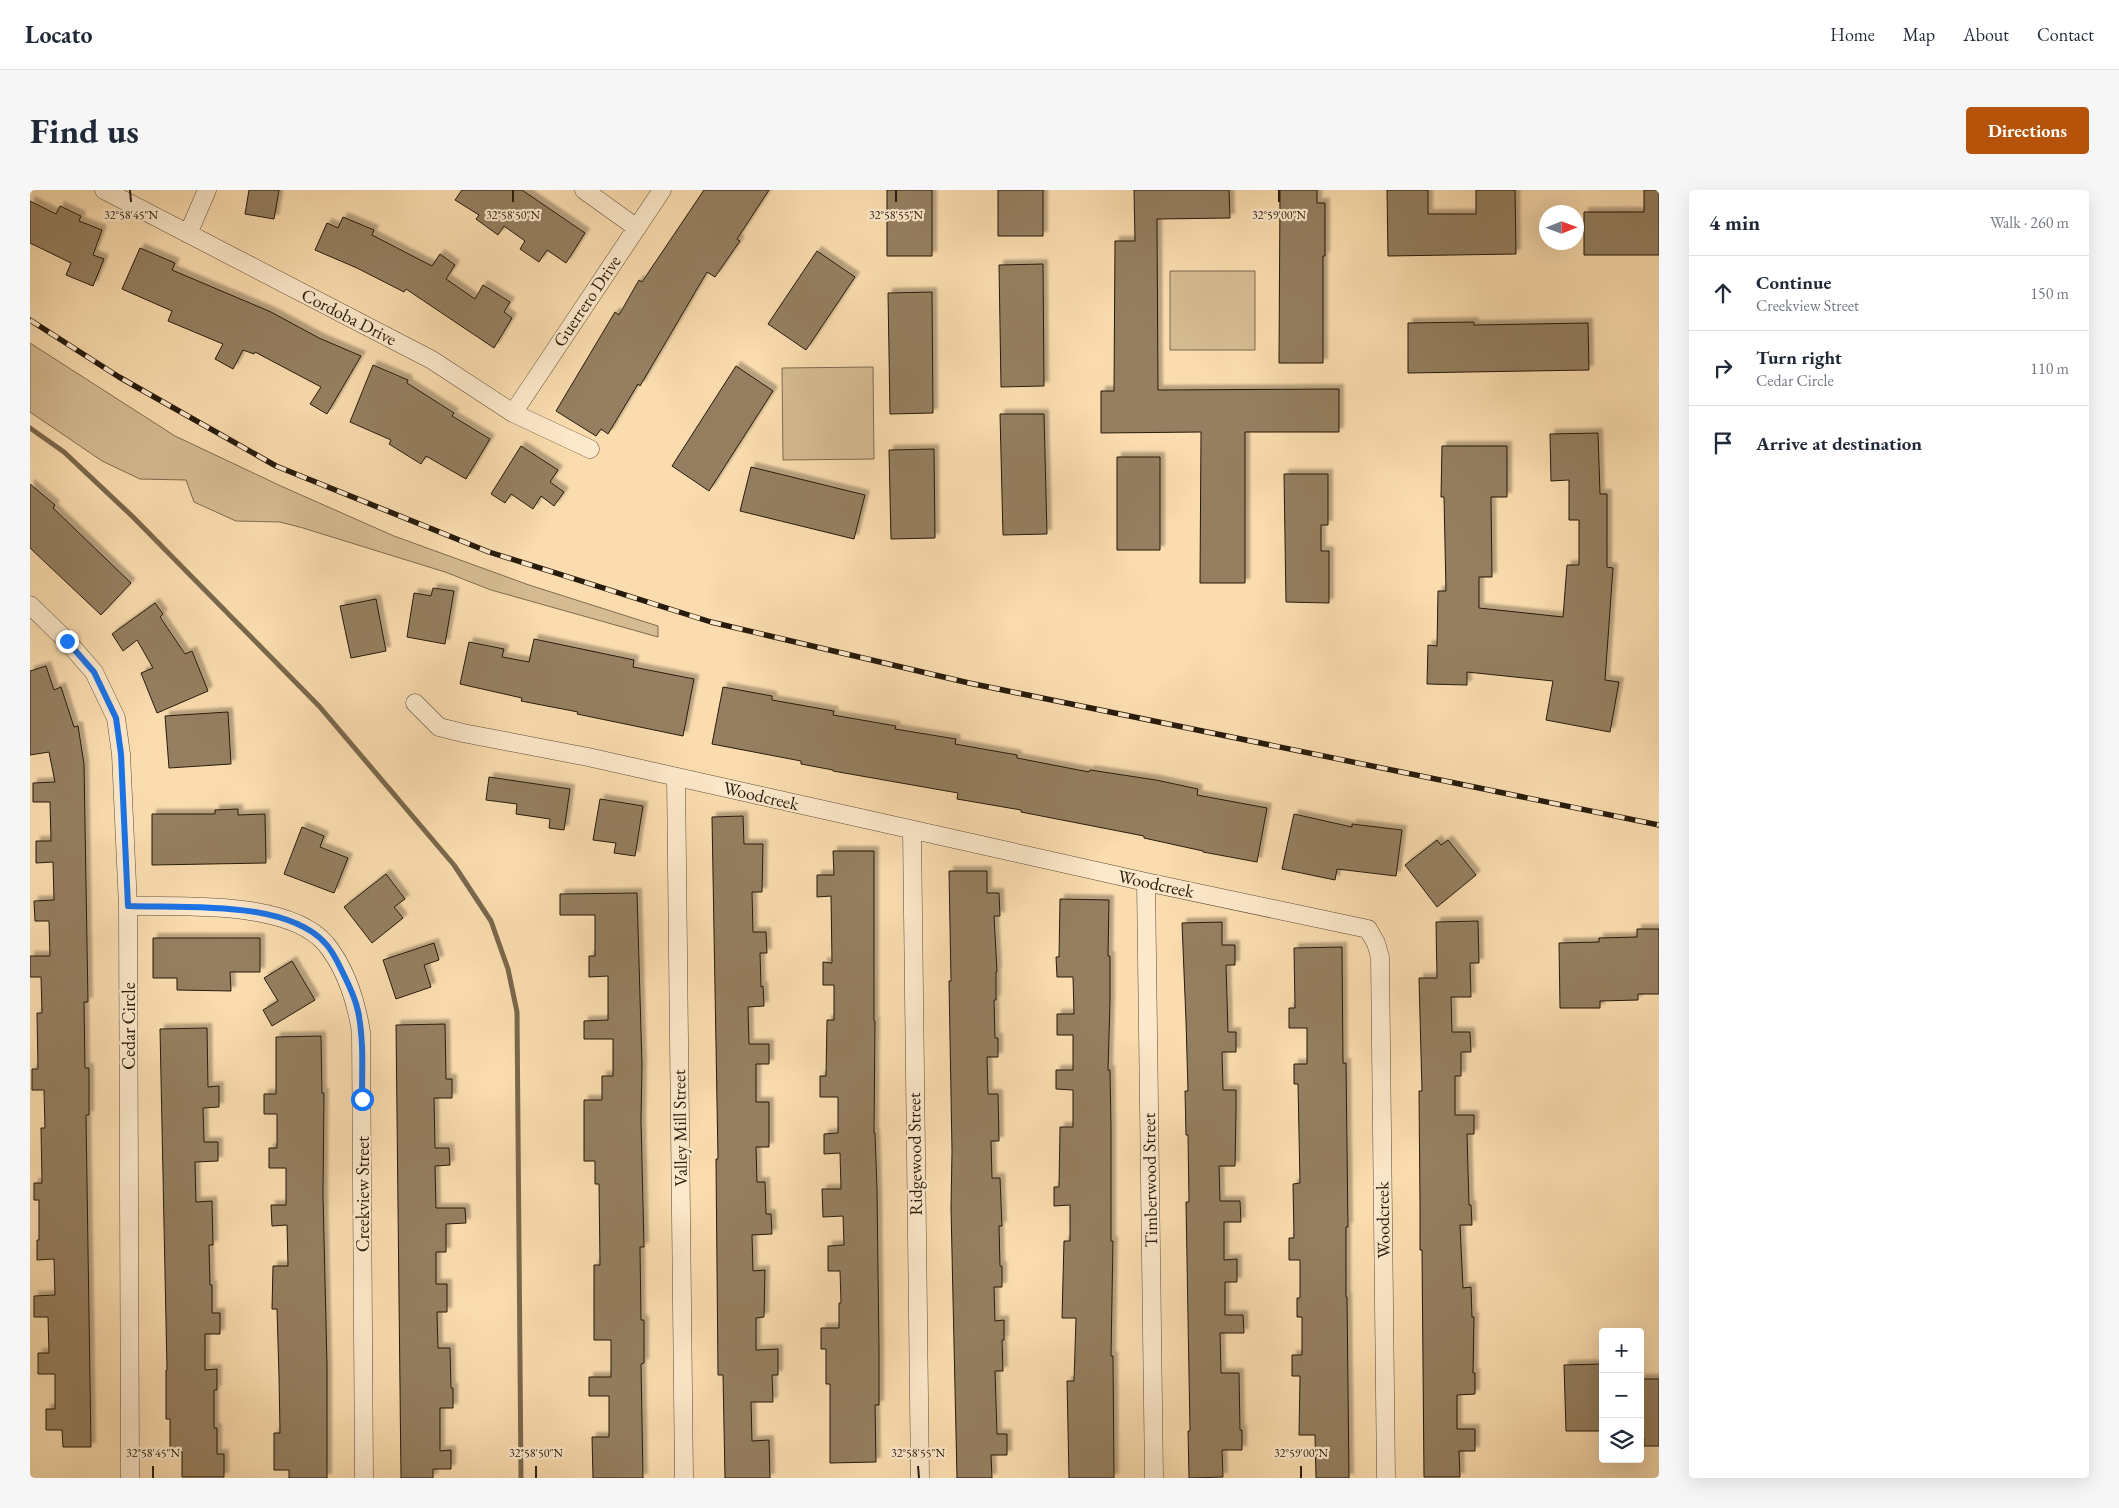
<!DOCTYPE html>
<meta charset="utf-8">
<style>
body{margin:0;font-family:"EB Garamond",serif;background:#f6f6f7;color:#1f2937}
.controls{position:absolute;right:15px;bottom:15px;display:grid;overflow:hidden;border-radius:5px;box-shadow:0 5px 20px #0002}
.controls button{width:45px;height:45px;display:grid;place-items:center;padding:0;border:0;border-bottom:1px solid #e0e1e3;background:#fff;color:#1f2937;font:25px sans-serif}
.compass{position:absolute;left:1509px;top:15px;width:45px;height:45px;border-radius:50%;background:#fff;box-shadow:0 5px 20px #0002;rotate:89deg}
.stop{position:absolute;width:15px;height:15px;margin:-11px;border:4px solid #1a73e8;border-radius:50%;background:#fff}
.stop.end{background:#1a73e8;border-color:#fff;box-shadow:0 1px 5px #0008}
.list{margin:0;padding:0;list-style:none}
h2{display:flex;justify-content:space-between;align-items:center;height:65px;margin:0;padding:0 20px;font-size:21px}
h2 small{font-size:16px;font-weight:400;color:#747a83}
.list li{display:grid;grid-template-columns:32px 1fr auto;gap:15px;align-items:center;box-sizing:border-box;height:75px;padding:0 20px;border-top:1px solid #e0e1e3}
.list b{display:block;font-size:19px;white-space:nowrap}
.list p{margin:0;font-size:16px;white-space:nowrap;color:#747a83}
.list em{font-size:16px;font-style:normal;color:#747a83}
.icon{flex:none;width:28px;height:28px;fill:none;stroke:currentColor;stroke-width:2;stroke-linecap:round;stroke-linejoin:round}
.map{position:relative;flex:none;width:1629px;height:1288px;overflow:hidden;border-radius:5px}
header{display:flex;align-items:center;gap:30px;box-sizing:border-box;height:70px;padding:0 25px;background:#fff;border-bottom:1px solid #e0e1e3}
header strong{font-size:24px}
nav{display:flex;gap:28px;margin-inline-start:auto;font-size:18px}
.intro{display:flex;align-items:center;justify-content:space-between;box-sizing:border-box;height:120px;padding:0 30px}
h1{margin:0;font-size:35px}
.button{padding:12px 22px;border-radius:5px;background:#b45309;color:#fff;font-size:18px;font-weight:700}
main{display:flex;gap:30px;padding:0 30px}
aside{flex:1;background:#fff;border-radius:5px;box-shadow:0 5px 20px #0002}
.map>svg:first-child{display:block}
.green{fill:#d6bb92;stroke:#7e6b4f}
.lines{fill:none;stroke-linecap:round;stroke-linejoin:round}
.stream{stroke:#7a674c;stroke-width:5}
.building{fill:#957f60;stroke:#271b0c;filter:url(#shadow)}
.minor-casing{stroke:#5c4b34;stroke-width:19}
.minor{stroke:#fce8ca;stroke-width:18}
.rail-casing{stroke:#271b0c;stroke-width:5.5}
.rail{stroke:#fce8ca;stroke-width:4;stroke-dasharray:11;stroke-linecap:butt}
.route{stroke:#1a73e8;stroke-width:6}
.ticks{fill:none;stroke:#271b0c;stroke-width:2}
.labels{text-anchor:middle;stroke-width:4.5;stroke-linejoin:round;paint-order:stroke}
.street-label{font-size:18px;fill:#271b0c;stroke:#fce8ca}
.ticks-label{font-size:12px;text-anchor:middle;fill:#271b0c;stroke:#fce8ca;stroke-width:4.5;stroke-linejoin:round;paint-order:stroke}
</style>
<header>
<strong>Locato</strong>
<nav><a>Home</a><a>Map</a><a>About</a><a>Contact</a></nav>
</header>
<div class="intro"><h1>Find us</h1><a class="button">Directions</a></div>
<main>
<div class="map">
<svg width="1629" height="1288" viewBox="0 0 1629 1288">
<defs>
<filter id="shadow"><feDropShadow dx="4.5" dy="-4.5" stdDeviation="1" flood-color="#0004"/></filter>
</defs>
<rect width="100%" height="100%" fill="#fadcae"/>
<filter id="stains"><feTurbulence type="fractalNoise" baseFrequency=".004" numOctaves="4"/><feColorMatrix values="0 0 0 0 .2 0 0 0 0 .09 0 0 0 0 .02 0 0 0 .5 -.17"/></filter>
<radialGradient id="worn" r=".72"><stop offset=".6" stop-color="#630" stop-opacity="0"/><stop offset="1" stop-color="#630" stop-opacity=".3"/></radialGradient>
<path class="green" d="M 1140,81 L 1225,81 L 1225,160 L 1140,160 Z
M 0,153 L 145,246 L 253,297 L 364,346 L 499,395 L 628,436 L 628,447 L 461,400 L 415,382 L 273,338 L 250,332 L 206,331 L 164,312 L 156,290 L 110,289 L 72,271 L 0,222 Z
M 843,177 L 844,269 L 753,270 L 752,178 Z"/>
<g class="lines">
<path class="stream" d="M 0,238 L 34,262 L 102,326 L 289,516 L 424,675 L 461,731 L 478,779 L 487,822 L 491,1288"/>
</g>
<path class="building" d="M 219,0 L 249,0 L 244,29 L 215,24 Z
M 432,0 L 492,0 L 555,43 L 536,73 L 517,60 L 509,72 L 490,59 L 495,51 L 474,36 L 468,45 L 446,29 L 449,25 L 425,10 Z
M 674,0 L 739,0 L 707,49 L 710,51 L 685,87 L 677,82 L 610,196 L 608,194 L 578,244 L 571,239 L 566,246 L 526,221 L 585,122 L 589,125 L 609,90 L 612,92 Z
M 857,0 L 902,0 L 902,66 L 857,66 Z
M 968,0 L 1013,0 L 1013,46 L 968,46 Z
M 1104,0 L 1199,0 L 1200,28 L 1127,29 L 1128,200 L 1309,199 L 1309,242 L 1215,242 L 1215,393 L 1170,393 L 1171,242 L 1071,243 L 1071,201 L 1084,201 L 1085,51 L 1105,51 Z
M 1250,0 L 1287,0 L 1287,13 L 1295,13 L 1295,66 L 1293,66 L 1293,173 L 1249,173 Z
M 1357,0 L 1398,0 L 1398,24 L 1446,24 L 1446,0 L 1485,0 L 1486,64 L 1358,66 Z
M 1614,0 L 1629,0 L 1629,65 L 1554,65 L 1554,22 L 1614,22 Z
M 0,11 L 26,24 L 30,16 L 51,26 L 49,31 L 72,40 L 63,65 L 74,69 L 63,96 L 36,85 L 41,73 L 0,53 Z
M 313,27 L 344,40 L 342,45 L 402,76 L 410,64 L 425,75 L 416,89 L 445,109 L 453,95 L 480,112 L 474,122 L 482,128 L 464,158 L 376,99 L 374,102 L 327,78 L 285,60 L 297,33 L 308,38 Z
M 110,58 L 145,73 L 142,80 L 241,122 L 289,148 L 331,166 L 297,224 L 280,214 L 291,197 L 225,162 L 224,164 L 213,160 L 203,179 L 185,169 L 193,154 L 138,131 L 142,121 L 92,99 Z
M 787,61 L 825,87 L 776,160 L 738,134 Z
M 1013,74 L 1014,196 L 971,197 L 969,75 Z
M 902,102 L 903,223 L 860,224 L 858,103 Z
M 1444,132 L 1444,135 L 1558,133 L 1559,180 L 1378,183 L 1378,133 Z
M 343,175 L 378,190 L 377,193 L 424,223 L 422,226 L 460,249 L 436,289 L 396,266 L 391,274 L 359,254 L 361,250 L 320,232 Z
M 706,176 L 743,201 L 679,301 L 642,276 Z
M 970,224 L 1014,224 L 1017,344 L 973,345 Z
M 1568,243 L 1570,304 L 1577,304 L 1577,377 L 1583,378 L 1575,490 L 1589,492 L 1580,542 L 1516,530 L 1523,491 L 1437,482 L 1437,495 L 1397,494 L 1398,455 L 1407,456 L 1408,401 L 1416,401 L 1414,307 L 1411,307 L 1412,256 L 1477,256 L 1477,307 L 1461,307 L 1462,387 L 1449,387 L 1449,418 L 1533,427 L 1537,375 L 1549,375 L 1549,330 L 1539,330 L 1539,290 L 1521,291 L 1520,244 Z
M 491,256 L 528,280 L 520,292 L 534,302 L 524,316 L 511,306 L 503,319 L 481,304 L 475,313 L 461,304 Z
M 904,259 L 905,348 L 861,349 L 859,260 Z
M 1087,267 L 1130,267 L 1130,360 L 1087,360 Z
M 721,277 L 835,305 L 824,349 L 710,321 Z
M 1254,284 L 1298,284 L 1298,335 L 1291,335 L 1291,361 L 1299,361 L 1299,413 L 1256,412 Z
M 0,294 L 25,315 L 23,318 L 101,393 L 71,425 L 0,358 Z
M 403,398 L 424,401 L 415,454 L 377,447 L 384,403 L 401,406 Z
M 346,409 L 356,461 L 321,468 L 310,416 Z
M 125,413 L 133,424 L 130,427 L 155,464 L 162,461 L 178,501 L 127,523 L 111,483 L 123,478 L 107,450 L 93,461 L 82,444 Z
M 504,449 L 604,470 L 603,477 L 664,489 L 653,546 L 547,524 L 548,522 L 491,511 L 492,508 L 430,494 L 439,452 L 474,459 L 472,467 L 499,472 Z
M 16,476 L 24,500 L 31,497 L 44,537 L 48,536 L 54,574 L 58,812 L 54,812 L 55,878 L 59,878 L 59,925 L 56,925 L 61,1257 L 33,1257 L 32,1240 L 16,1240 L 16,1219 L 25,1219 L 25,1184 L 8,1184 L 8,1163 L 19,1163 L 18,1127 L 4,1127 L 4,1106 L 25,1105 L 24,1069 L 7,1070 L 7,1050 L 9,1050 L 9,1010 L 4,1010 L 4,993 L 12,993 L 11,938 L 15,938 L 14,900 L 2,900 L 2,879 L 8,879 L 7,823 L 12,823 L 11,787 L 0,787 L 0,766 L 20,766 L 19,731 L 5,731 L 4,711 L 24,710 L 23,672 L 6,673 L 6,651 L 21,651 L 20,612 L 3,612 L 3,593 L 25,592 L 19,562 L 0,565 L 0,481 Z
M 693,497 L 742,506 L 742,510 L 804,521 L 803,525 L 866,536 L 865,539 L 926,549 L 925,554 L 987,565 L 987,568 L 1059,582 L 1060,580 L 1126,590 L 1168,599 L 1167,605 L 1237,618 L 1227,672 L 1173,662 L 1173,661 L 1114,648 L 1114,646 L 991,622 L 991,620 L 927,609 L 928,603 L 803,581 L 803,580 L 771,574 L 771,571 L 682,554 Z
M 198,522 L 201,574 L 139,578 L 135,526 Z
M 459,587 L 540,599 L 534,640 L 519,638 L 520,629 L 486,624 L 487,614 L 456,610 Z
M 570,609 L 613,616 L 605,666 L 584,663 L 586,653 L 563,650 Z
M 208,619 L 208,625 L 235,624 L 236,673 L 122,675 L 122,624 L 185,624 L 185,620 Z
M 1264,624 L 1322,637 L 1322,634 L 1372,640 L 1366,686 L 1307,679 L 1305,690 L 1252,679 Z
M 713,626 L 714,654 L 733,654 L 732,702 L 722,702 L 723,742 L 736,742 L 737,763 L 730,763 L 731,797 L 733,796 L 734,816 L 718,817 L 719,854 L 739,854 L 739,874 L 726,874 L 726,912 L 739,912 L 739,957 L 726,957 L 727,992 L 735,992 L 736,1024 L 741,1024 L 742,1044 L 722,1045 L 723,1081 L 735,1080 L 734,1127 L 726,1128 L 726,1160 L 748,1159 L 748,1185 L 742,1185 L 743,1212 L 721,1212 L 722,1251 L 739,1250 L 740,1288 L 695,1288 L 693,1185 L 688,1185 L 686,969 L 688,969 L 682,627 Z
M 272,637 L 294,646 L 290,657 L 318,668 L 304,703 L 254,684 Z
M 1407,650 L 1411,655 L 1418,650 L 1446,685 L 1407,717 L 1375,675 Z
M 803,661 L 844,661 L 844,831 L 845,831 L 844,943 L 845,943 L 847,999 L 849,1158 L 849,1215 L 845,1215 L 846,1272 L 800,1273 L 800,1194 L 796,1194 L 796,1159 L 791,1159 L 791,1138 L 809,1138 L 809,1113 L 811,1113 L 810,1081 L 798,1081 L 798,1056 L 814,1055 L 813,1026 L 793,1027 L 792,999 L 811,999 L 810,963 L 794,964 L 794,944 L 808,943 L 808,907 L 790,907 L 790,886 L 796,886 L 797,830 L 804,830 L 804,795 L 793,795 L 793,772 L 802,773 L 801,706 L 787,707 L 787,685 L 804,685 Z
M 919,681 L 957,681 L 957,703 L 969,703 L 970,726 L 964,726 L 967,782 L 966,782 L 966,810 L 964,810 L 965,848 L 968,848 L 968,867 L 957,867 L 958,904 L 968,904 L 969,951 L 961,951 L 962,988 L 970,988 L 972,1036 L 969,1036 L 970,1076 L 972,1076 L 972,1097 L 964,1097 L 965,1131 L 974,1130 L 974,1150 L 972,1150 L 973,1181 L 965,1181 L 967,1244 L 977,1244 L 977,1265 L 961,1265 L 962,1288 L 927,1288 L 921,1018 L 922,961 L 919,791 L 921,791 Z
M 356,684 L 375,709 L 364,717 L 373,728 L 342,753 L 314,717 Z
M 607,703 L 612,875 L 611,930 L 614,1057 L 610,1057 L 611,1130 L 614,1130 L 614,1173 L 611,1174 L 613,1288 L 563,1288 L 562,1247 L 579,1247 L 579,1206 L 559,1206 L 559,1187 L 581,1187 L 581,1150 L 564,1150 L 564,1075 L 570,1075 L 569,994 L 565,994 L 565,971 L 554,971 L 554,910 L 572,910 L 572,886 L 583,886 L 583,849 L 554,849 L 554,831 L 578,830 L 578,786 L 559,787 L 559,766 L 565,766 L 565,725 L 530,725 L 530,704 Z
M 1030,709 L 1079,710 L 1078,766 L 1080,766 L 1080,812 L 1078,880 L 1080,880 L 1081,937 L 1081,1051 L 1083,1051 L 1081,1166 L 1083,1166 L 1084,1288 L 1039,1288 L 1037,1191 L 1044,1191 L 1046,1128 L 1032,1128 L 1034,1051 L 1040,1051 L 1040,1015 L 1024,1016 L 1024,997 L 1029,997 L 1030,937 L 1043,937 L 1043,900 L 1026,899 L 1026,880 L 1043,880 L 1043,845 L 1027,845 L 1027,824 L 1044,824 L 1043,787 L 1027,787 L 1026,767 L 1029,767 Z
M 1448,731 L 1449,773 L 1440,773 L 1441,807 L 1421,807 L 1422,842 L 1440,842 L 1441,862 L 1431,862 L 1431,886 L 1425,886 L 1425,925 L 1444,925 L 1444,944 L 1437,944 L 1439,1015 L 1441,1015 L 1442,1035 L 1430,1035 L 1433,1098 L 1441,1097 L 1442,1127 L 1444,1127 L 1443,1183 L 1445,1183 L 1445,1204 L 1427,1205 L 1427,1239 L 1445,1239 L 1445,1261 L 1429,1261 L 1430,1287 L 1394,1287 L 1392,1060 L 1390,1060 L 1390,1015 L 1389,901 L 1392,901 L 1389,788 L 1407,788 L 1406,732 Z
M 1192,732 L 1192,755 L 1205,755 L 1205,775 L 1196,775 L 1198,842 L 1206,842 L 1206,862 L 1192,862 L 1193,900 L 1206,900 L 1206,921 L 1205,976 L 1189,976 L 1190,1011 L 1210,1011 L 1211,1032 L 1194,1032 L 1194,1070 L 1207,1069 L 1207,1092 L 1195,1092 L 1195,1125 L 1213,1125 L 1214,1143 L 1190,1143 L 1191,1183 L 1209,1183 L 1210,1240 L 1212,1240 L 1212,1260 L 1192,1260 L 1193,1287 L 1159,1288 L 1158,1241 L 1160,1241 L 1156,1012 L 1159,1012 L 1158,945 L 1156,945 L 1155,901 L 1158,901 L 1156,831 L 1152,733 Z
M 1607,739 L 1629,739 L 1629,804 L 1608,804 L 1608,810 L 1570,811 L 1570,818 L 1530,818 L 1529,753 L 1569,752 L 1569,748 L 1607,747 Z
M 123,748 L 230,748 L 230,782 L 200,782 L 201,801 L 147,800 L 147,788 L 123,788 Z
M 404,753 L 409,770 L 394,775 L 401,797 L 366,809 L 353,770 Z
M 1312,757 L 1313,873 L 1316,873 L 1318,1037 L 1316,1037 L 1316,1107 L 1317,1107 L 1319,1288 L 1286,1288 L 1285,1245 L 1269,1245 L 1270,1186 L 1262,1186 L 1262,1165 L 1272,1165 L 1272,1127 L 1267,1127 L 1267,1108 L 1270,1108 L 1270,1070 L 1259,1070 L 1259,1048 L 1264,1048 L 1263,994 L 1270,993 L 1268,894 L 1264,894 L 1264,874 L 1277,874 L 1277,838 L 1259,838 L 1259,818 L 1265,818 L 1264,758 Z
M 262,771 L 285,810 L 242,836 L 233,820 L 248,811 L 234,788 Z
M 415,834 L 416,889 L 422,889 L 422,908 L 404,908 L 405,958 L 419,958 L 420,975 L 405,976 L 406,1018 L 435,1018 L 436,1033 L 416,1034 L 416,1062 L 406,1062 L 406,1094 L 417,1094 L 417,1122 L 407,1122 L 408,1158 L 420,1158 L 421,1198 L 423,1198 L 423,1218 L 410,1218 L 410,1261 L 421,1260 L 421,1279 L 403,1279 L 403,1288 L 371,1288 L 366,835 Z
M 177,838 L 178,897 L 189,896 L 189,917 L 173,918 L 174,952 L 188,952 L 188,971 L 165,972 L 166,1012 L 182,1011 L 183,1055 L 179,1055 L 180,1095 L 182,1095 L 182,1123 L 190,1123 L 190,1144 L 175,1144 L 175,1180 L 187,1179 L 187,1200 L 184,1200 L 184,1238 L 187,1238 L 187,1264 L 194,1264 L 194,1287 L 152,1287 L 152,1262 L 140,1262 L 140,1229 L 136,1229 L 136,1180 L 137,1180 L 130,839 Z
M 291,846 L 292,903 L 294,903 L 293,1004 L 297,1175 L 297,1288 L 259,1288 L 259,1280 L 244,1280 L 244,1243 L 250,1243 L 249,1186 L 247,1119 L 242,1119 L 243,1076 L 258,1076 L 257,1035 L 242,1036 L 241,1015 L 256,1015 L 256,978 L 239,978 L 239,958 L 247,958 L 247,924 L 234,924 L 234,904 L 246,904 L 246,847 Z
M 1571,1174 L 1573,1241 L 1536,1241 L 1534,1175 Z
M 1610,1189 L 1629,1189 L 1629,1256 L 1614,1256 L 1614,1248 L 1610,1248 Z"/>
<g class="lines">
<g class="minor-casing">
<path id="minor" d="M 74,0 L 402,170 L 483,223 L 560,259
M 554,0 L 607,38
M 158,44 L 177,0
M 483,223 L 632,0
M 0,415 L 37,451 L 64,482 L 86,528 L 91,564 L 98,716 L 100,1288
M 385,513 L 409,537 L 433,543 L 558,567 L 1116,692 L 1338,739 L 1346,753 L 1350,767 L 1356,1288
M 646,587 L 654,1288
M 882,641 L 890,1288
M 1116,692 L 1124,1288
M 98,716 C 152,717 259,710 296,754 C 316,779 326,811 331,842 L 334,1288"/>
</g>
<use href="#minor" class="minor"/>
<g class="rail-casing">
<path id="rail" d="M 0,130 L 89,187 L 246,276 L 459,362 L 681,432 L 939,493 L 1629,635"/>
</g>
<use href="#rail" class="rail"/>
</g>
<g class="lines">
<path class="route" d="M 37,451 L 64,482 L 86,528 L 91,564 L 98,716 C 154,718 256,710 295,753 C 303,761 308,773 313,783 C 319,795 325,807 328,821 C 334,850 332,880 332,909"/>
</g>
<path class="ticks" d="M 100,0 L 101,12M 483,0 L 483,12M 866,0 L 866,12M 1249,0 L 1249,12M 123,1276 L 123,1288M 506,1276 L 506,1288M 888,1276 L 889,1288M 1271,1276 L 1271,1288"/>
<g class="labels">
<g class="street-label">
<text transform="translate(557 111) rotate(-56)" y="6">Guerrero Drive</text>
<text transform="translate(319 127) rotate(27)" y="6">Cordoba Drive</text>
<text transform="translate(731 606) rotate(13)" y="6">Woodcreek</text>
<text transform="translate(1126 694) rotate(12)" y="6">Woodcreek</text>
<text transform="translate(99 836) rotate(-90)" y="6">Cedar Circle</text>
<text transform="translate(650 938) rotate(-91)" y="6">Valley Mill Street</text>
<text transform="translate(885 964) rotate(-91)" y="6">Ridgewood Street</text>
<text transform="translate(1120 990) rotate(-91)" y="6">Timberwood Street</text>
<text transform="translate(333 1004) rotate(-90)" y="6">Creekview Street</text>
<text transform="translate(1353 1030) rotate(-91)" y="6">Woodcreek</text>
</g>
</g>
<g class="ticks-label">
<text x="101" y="29">32°58'45"N</text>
<text x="483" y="29">32°58'50"N</text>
<text x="866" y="29">32°58'55"N</text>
<text x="1249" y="29">32°59'00"N</text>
<text x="123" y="1267">32°58'45"N</text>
<text x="506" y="1267">32°58'50"N</text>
<text x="888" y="1267">32°58'55"N</text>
<text x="1271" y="1267">32°59'00"N</text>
</g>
<rect width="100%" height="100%" filter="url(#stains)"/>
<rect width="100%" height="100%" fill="url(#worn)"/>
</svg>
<div class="controls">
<button>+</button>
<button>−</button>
<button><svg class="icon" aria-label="layers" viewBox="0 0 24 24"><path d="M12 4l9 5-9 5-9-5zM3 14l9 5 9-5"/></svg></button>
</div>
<svg class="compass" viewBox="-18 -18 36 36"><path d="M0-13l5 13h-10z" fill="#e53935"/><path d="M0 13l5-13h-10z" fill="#747a83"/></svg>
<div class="stop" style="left:332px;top:909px"></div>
<div class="stop end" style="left:37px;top:451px"></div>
</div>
<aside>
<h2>4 min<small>Walk · 260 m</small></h2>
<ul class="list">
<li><svg class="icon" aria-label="ahead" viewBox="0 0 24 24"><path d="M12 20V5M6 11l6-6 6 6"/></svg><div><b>Continue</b><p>Creekview Street</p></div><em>150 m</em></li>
<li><svg class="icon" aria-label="right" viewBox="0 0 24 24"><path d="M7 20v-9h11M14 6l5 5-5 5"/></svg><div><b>Turn right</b><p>Cedar Circle</p></div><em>110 m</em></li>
<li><svg class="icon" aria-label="arrive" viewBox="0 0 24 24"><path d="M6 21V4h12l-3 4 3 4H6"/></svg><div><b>Arrive at destination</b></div></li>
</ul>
</aside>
</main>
